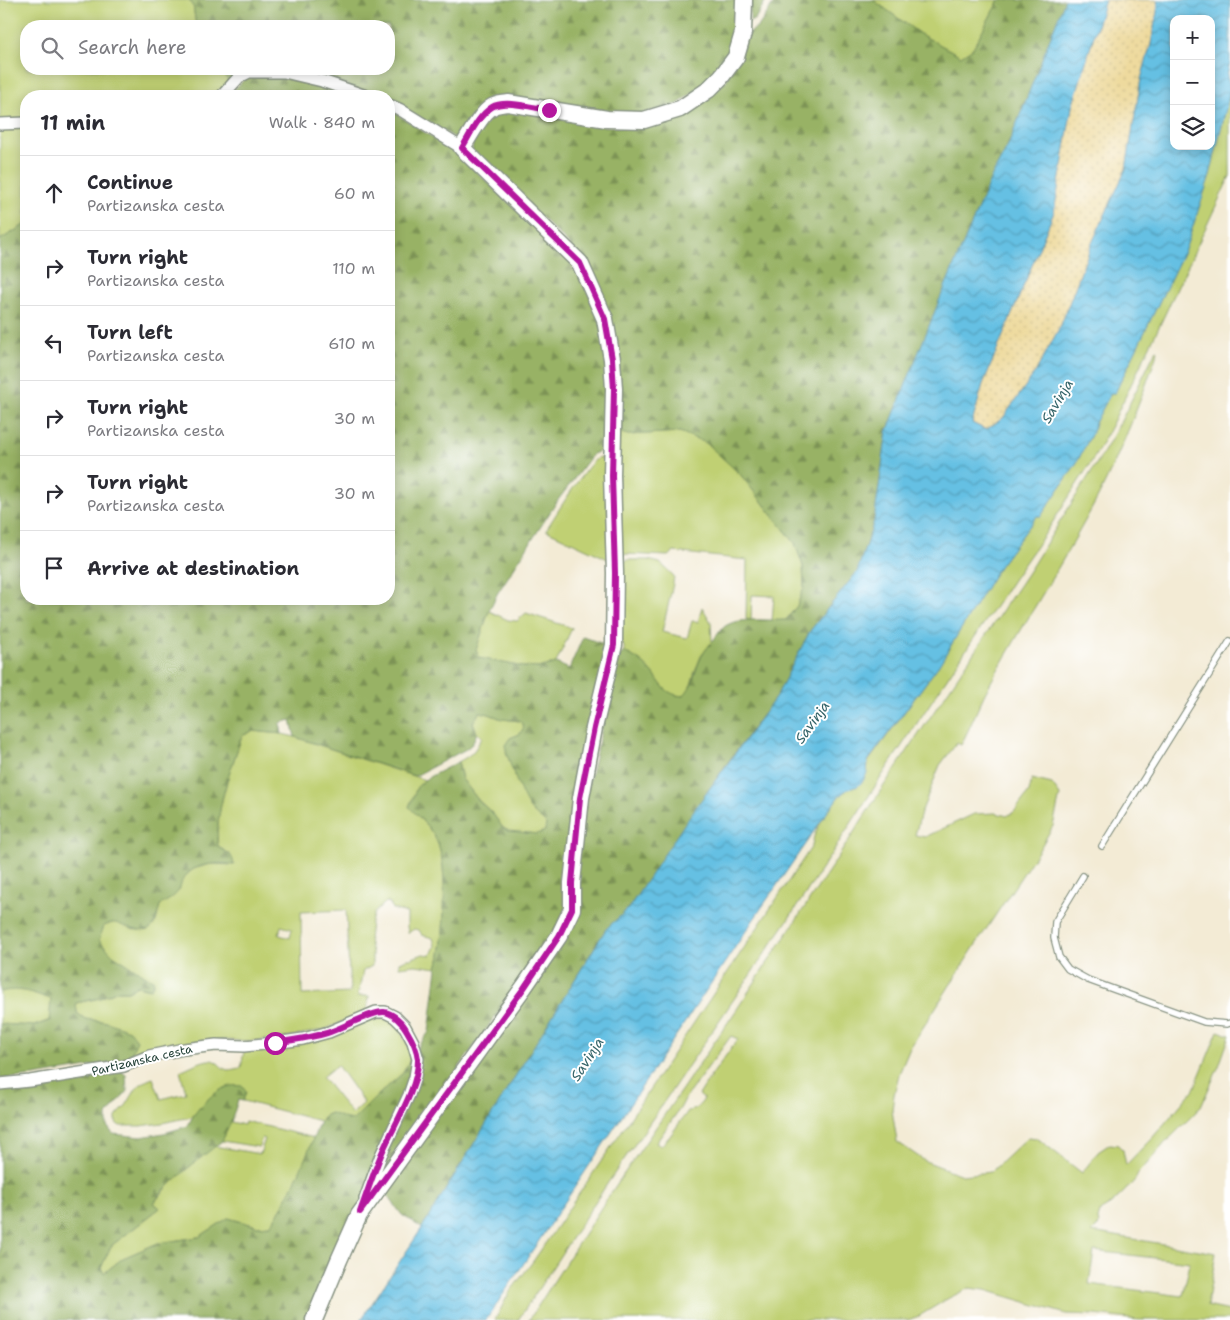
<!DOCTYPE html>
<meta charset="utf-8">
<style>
body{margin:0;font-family:"Shantell Sans",sans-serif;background:#f2f2f3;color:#2b2b33}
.controls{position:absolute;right:15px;top:15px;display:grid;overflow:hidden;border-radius:10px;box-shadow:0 2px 12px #0003}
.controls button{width:45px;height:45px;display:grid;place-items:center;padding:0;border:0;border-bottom:1px solid #e1e1e2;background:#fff;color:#2b2b33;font:25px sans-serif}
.stop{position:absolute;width:15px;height:15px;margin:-11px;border:4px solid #b5179e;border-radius:50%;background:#fff}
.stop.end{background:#b5179e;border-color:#fff;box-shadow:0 1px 5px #0008}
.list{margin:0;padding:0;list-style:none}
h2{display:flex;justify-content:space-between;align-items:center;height:65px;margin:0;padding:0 20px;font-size:21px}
h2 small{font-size:16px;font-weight:400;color:#7c7c81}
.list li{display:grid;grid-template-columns:32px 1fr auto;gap:15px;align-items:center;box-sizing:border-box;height:75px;padding:0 20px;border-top:1px solid #e1e1e2}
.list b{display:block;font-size:19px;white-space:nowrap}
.list p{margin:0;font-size:16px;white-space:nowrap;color:#7c7c81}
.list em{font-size:16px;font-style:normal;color:#7c7c81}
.icon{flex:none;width:28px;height:28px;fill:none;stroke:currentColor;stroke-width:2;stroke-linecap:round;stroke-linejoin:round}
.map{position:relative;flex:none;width:1230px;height:1320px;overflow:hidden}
.search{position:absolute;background:#fff;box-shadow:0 2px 12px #0003;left:20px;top:20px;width:375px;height:55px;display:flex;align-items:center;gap:12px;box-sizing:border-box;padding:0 18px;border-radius:20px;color:#7c7c81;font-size:19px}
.panel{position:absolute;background:#fff;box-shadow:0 2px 12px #0003;left:20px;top:90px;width:375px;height:515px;border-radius:20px}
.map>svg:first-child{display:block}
.green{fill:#c0d073;stroke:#708654;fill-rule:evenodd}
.forest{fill:url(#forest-firs);stroke:#5c784c}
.sand{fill:url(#sand-dots);stroke:#868c69}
.water{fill:url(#water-waves);stroke:#427e8c;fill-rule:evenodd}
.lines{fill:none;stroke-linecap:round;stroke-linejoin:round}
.lane-casing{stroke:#899484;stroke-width:8}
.street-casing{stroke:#899484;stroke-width:14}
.secondary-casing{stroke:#899484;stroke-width:19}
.lane{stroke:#fff;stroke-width:5.5}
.street{stroke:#fff;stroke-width:11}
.secondary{stroke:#fff;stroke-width:16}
.route{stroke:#b5179e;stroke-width:6}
.labels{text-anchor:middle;stroke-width:4;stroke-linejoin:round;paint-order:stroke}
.street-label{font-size:12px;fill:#1f3d34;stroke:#fff}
.water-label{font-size:14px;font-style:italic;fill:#346469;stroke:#fff}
</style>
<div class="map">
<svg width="1230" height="1320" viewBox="0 0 1230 1320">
<defs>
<pattern id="forest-firs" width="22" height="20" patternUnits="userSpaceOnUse" patternTransform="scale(1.25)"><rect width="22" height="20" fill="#98b265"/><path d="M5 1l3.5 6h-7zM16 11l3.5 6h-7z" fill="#7b9254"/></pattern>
<pattern id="sand-dots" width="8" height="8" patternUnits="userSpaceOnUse" patternTransform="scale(1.25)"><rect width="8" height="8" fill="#eeda9e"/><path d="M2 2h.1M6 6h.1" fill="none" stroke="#ccbc89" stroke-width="1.8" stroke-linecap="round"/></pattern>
<pattern id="water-waves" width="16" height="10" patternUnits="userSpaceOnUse" patternTransform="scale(1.25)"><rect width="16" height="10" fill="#65c0e3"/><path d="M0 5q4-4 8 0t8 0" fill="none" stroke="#539db9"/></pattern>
</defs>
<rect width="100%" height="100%" fill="#fff"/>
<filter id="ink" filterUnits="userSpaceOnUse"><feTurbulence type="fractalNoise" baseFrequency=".02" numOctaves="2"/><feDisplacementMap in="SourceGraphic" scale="10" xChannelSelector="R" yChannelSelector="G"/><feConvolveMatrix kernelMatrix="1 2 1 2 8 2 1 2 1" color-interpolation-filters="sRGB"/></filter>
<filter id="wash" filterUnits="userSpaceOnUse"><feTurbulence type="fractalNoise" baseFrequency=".0096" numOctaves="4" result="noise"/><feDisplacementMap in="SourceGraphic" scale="20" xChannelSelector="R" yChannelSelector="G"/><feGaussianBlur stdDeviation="1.12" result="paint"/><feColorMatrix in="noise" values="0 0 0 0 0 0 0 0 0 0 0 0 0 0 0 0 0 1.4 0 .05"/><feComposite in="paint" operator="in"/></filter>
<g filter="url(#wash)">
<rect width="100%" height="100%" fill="#f3ebd5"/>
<path class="green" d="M 0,0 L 189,0 L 193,5 L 196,26 L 26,26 L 26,69 L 221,69 L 229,82 L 218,96 L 26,96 L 26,120 L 0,121 Z
M 873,0 L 999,0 L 973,48 L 961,56 L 920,34 Z
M 1230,92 L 1230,176 L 1158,329 L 1112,424 L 1095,456 L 1047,531 L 1019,571 L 889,765 L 802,899 L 640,1137 C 597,1196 559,1259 518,1320 L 495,1320 L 509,1293 L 534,1260 L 617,1138 L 812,846 L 814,836 L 821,821 L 839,796 L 848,789 L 858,786 L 867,773 L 868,762 L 939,665 L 1000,565 L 1037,516 L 1041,516 L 1076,464 L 1093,431 L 1095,423 L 1111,393 L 1115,393 L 1186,247 L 1210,175 Z
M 26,125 L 26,224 L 0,240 L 0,126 Z
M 1156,350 L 1158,351 C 1141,400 1122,449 1099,495 C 1066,558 1027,618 992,680 C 980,701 972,724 961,745 L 957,743 L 940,765 L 921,813 L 915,835 L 925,837 L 974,814 L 996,813 L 1007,816 L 1014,812 L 1029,792 L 1032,779 L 1052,784 L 1060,795 L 1053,826 L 1039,850 L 973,949 L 910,1048 L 899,1074 L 894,1095 L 892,1110 L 897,1142 L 925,1161 L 962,1175 L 991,1172 L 1028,1137 L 1037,1138 L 1082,1173 L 1098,1152 L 1110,1144 L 1118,1145 L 1123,1150 L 1126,1165 L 1153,1137 L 1194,1089 L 1218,1031 L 1230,1035 L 1219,1066 L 1201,1106 L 1194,1114 L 1165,1143 L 1147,1164 L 1139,1172 L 1135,1180 L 1124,1192 L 1111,1204 L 1101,1210 L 1098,1219 L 1099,1225 L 1092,1232 L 1216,1253 L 1207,1306 L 1230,1311 L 1230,1320 L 1138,1320 L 1095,1315 L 1066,1314 L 985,1290 L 969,1288 L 949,1298 L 919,1316 L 908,1320 L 529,1320 L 608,1197 L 735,1012 L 838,857 L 881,790 L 1027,574 L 1105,450 L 1121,421 ZM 731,1036 L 738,1039 L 711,1076 L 699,1095 L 704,1099 C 700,1105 696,1110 688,1111 L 670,1136 L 661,1146 L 656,1143 L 681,1107 L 686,1097 ZM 1094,1251 L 1190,1262 L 1183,1296 L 1089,1284 Z
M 618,432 L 628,435 L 680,432 L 706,442 L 740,474 L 795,543 L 803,566 L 804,587 L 797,606 L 786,620 L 772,621 L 774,596 L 752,595 L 751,620 L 746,619 L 747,560 L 674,552 L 668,556 L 624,554 L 619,552 Z
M 599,457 L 606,460 L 610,560 L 546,530 C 555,516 588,462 599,457 Z
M 627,560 L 648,560 L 660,563 L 674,576 L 673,584 L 662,632 L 687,638 L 692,621 L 698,622 L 702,607 L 711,622 L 712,642 L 701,656 L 694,674 L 690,689 L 683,697 C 663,694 662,683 650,670 C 642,661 634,657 624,652 L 624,647 L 619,638 L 622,563 Z
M 489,611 L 508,620 L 517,621 L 526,613 L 572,628 L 556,663 L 538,668 L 523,667 L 479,658 L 476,650 Z
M 480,712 L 489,714 L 502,719 L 520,721 L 524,727 L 520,734 L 510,738 L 506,752 L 519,786 L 531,810 L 540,817 L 546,824 L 545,831 L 537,834 L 509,831 L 503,828 L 493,814 L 479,801 L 462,779 L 458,762 C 473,754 474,752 482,737 L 477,733 L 473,722 Z
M 252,731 L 282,734 L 295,737 L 425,780 L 417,787 L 409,807 C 420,818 432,829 438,844 C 448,867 445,943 437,968 L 415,965 L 399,967 L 399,962 L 407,959 L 410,959 L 423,954 L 431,955 L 435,946 L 433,938 L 422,935 L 419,930 L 414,929 L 408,933 L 407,926 L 407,913 L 392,909 L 390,903 L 386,902 L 374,913 L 371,922 L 369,940 L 372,953 L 372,966 L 363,971 L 358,996 L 369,996 L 367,1011 L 326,1029 L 284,1038 L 251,1041 L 219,1040 L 187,1043 L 147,1052 L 129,1060 L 107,1022 L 85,1019 L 77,1013 L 76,1003 L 100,998 L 116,991 L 128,991 L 137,986 L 150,989 L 154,982 L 113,955 L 98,940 L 104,926 L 115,922 L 134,930 L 156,922 L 160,905 L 171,898 L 182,879 L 193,869 L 211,864 L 234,865 L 230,854 L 218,847 C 214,812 231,769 242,736 ZM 346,910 L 350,993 L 302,995 L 301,912 ZM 281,926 L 292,929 L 290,938 L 279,935 Z
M 11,989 L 24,990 L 51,999 L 50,1020 L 34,1026 L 0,1024 L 0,992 Z
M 373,1019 L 385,1019 L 397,1024 L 413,1054 L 403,1073 L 377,1096 L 353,1120 L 346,1119 L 331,1113 L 326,1115 L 320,1121 L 243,1101 L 246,1092 L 201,1106 L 196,1114 L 191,1117 L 162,1123 L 141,1126 L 120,1126 L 116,1123 L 116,1117 C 119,1113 124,1109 127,1104 C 136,1090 136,1084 153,1078 L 161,1099 L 186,1093 L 180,1071 C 187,1068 204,1059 211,1060 C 219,1061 221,1069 228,1070 C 232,1070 237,1068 241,1068 L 244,1051 ZM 337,1065 L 364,1103 L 352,1114 L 322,1077 Z
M 245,1121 L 314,1138 C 302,1168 289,1198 271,1225 L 257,1226 L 228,1218 L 199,1237 L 158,1243 L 123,1258 L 104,1273 L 101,1268 L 111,1246 L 160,1208 L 154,1203 C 171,1181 193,1164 214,1146 L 260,1154 L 265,1139 L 262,1138 L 259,1147 L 222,1141 L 231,1122 L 244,1125 Z"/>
<path class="forest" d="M 189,0 L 739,0 L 737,37 L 726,59 L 706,83 L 678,104 L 640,114 L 621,113 L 509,97 L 459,140 L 389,101 L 389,96 L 377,96 L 330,79 L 287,69 L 389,69 L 389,26 L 196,26 L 193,5 Z
M 750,0 L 766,0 L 755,19 L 750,22 Z
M 776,0 L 873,0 L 920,34 L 961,56 L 973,48 L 999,0 L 1065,0 L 1008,146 L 991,178 L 939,301 L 887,432 L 874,521 L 857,572 L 810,631 L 776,697 L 725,766 L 628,909 L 606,929 L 422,1228 L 402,1215 L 383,1189 L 563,939 L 585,799 L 619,656 L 624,652 C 634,657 642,661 650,670 C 662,683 663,694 683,696 C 693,686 694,675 699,662 C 702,654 707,648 712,642 C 716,637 721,628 727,625 C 740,617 770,621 786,620 L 797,606 L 804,587 L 803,566 L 795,543 L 740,474 L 706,443 L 680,432 L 628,435 L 618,432 L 618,389 L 584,259 L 472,150 L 473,143 L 493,113 L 507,109 L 600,126 L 639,128 L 670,122 L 699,107 L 726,81 L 750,32 L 758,27 Z
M 221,69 L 244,69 L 229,82 Z
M 249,75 L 287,78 L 327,87 L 352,96 L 227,96 Z
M 389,110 L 397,114 L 458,154 L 577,267 L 600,320 L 607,360 L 606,449 L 593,454 L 558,500 L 497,594 L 489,611 L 476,650 L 479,658 L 523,667 L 538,668 L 556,663 L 569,669 L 583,637 L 607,645 L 565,911 L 548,942 L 383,1175 L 307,1320 L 0,1320 L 0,1089 L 33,1087 L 121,1071 L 126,1075 L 127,1091 L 107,1115 L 107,1126 L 113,1134 L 141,1137 L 164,1133 L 188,1126 C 193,1112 214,1089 231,1086 C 234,1085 239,1086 243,1086 L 246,1092 L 243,1101 L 238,1100 L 231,1122 L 222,1141 L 188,1168 L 161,1193 L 154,1203 L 160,1208 L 111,1246 L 101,1268 L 104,1273 L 123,1258 L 158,1243 L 199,1237 L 228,1218 L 257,1226 L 271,1225 C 292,1193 306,1157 320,1121 L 326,1115 L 331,1113 L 346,1119 L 353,1120 L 377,1096 L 403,1073 L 413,1054 L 429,1032 L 437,968 C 445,942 448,867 438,844 C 432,829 420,818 409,807 L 417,787 L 427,778 L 458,762 L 462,779 L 479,801 L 493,814 L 503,828 L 509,831 L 537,834 L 545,831 L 546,824 C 542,819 536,816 532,811 C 523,802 507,758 505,745 L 510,738 L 520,734 L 524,727 L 520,721 L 502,719 L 489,714 L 480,712 L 473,722 L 477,733 L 472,744 L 466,749 L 415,776 L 295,737 L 291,720 L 280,723 L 282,734 L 252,731 L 242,736 C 231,769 214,812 218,847 C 228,853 232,853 234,865 C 218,862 193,863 183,879 C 181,882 181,887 179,890 C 175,897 167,901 160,905 C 154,929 153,936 126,927 C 123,926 118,923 115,923 C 112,922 107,925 104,926 L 99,940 L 113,955 L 154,981 L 151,989 L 137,986 L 128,991 L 116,991 L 100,998 L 76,1003 L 77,1013 L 85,1019 L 107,1022 L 129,1030 L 137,1040 L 129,1060 L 34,1076 L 0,1079 L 0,1024 L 34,1026 L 49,1021 L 51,999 C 32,993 20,987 0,992 L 0,240 L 26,224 L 26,599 L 389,599 Z"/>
<path class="sand" d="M 1105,0 L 1157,0 L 1158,6 L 1151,44 L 1141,79 L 1126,169 L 1092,243 L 1061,325 L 1036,371 L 1003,418 L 987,430 L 972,423 L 983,384 L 1054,212 L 1072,107 Z"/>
<path class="water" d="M 1065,0 L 1105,0 L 1072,107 L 1054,212 L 983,384 L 972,423 L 986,430 L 1003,418 L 1036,371 L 1061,325 L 1092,243 L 1126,169 L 1141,79 L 1151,44 L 1158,6 L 1157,0 L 1230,0 L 1230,62 L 1227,76 L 1230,86 L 1230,92 L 1210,175 L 1186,247 L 1115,393 L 1111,393 L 1095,423 L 1093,431 L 1076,464 L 1041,516 L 1037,516 L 1000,565 L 939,665 L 868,761 L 867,773 L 863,781 L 858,786 L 848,789 L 839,796 L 821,821 L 760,910 L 486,1320 L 361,1320 L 422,1228 L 606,929 L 628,909 L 689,817 L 776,697 L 810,631 L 857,572 L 874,521 L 887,432 L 939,301 L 991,178 L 1008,146 ZM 1174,19 L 1211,19 L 1211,146 L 1174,146 Z"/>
</g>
<g filter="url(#ink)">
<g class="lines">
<g class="lane-casing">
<path id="lane" d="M 1102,846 L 1230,641
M 1083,876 L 1055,922 L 1054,938 L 1059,957 L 1068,969 L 1088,980 L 1204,1022 L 1227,1024 L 1230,1023"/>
</g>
<g class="street-casing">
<path id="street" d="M 222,96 L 239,77 L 249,72 L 284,72 L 322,81 L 366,96
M 389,105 L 399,109 L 462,148
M 0,124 L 26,123
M 0,1084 L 30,1081 L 124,1066 L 149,1056 L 184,1049 L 216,1045 L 244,1046 L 275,1043 L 303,1039 L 329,1032 L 376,1012 L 385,1012 L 395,1017 L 405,1027 L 413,1042 L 418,1059 L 415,1077 L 409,1095 L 381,1155 L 365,1199"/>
</g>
<g class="secondary-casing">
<path id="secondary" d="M 314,1320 L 339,1260 L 359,1215 L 524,987 L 559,936 L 572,909 L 572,883 L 581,798 L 594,728 L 614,645 L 615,573 L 612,475 L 614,389 L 612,359 L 605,319 L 580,263 L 462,148 C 468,138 482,112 492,107 C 496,104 503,104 508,103 L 607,119 L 644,120 L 680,109 L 708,90 L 721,77 L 736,57 L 743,33 L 744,0"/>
</g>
<use href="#lane" class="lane"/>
<use href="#street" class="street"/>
<use href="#secondary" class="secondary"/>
</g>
</g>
<g class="lines" filter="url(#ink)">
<path class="route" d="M 275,1043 C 292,1040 310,1038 327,1033 C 341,1029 372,1011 384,1012 C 393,1013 403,1023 407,1031 C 412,1039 417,1049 418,1059 C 419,1088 392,1128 381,1155 C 373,1174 367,1193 360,1212 L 524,988 L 559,936 L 572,909 L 572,883 L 580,798 L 594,728 L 614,645 L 615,573 L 612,476 L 614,389 L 612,359 L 605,319 L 580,263 L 462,148 C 470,135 478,116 492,107 C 505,99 534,108 549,110"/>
</g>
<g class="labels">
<g class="street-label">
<text transform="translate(142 1060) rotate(-13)" y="4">Partizanska cesta</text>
</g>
<g class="water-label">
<text transform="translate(1057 401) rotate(-59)" y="5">Savinja</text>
<text transform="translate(812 722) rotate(-54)" y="5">Savinja</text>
<text transform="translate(587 1059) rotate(-57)" y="5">Savinja</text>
</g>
</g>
</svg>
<div class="controls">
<button>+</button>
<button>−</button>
<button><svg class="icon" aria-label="layers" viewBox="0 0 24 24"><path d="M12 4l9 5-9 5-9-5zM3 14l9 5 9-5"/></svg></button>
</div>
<div class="stop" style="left:275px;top:1043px"></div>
<div class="stop end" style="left:549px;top:110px"></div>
<div class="search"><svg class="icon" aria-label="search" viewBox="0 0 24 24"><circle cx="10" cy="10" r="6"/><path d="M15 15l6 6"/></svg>Search here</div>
<section class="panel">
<h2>11 min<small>Walk · 840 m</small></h2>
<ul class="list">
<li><svg class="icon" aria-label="ahead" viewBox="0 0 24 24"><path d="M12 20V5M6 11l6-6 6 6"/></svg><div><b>Continue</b><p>Partizanska cesta</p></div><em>60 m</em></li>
<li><svg class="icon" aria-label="right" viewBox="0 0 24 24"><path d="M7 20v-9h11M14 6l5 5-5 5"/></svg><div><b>Turn right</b><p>Partizanska cesta</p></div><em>110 m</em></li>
<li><svg class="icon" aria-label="left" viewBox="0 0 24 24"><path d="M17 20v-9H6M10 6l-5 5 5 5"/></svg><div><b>Turn left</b><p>Partizanska cesta</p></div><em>610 m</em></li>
<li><svg class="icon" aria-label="right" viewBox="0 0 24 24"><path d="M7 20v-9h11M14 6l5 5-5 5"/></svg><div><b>Turn right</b><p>Partizanska cesta</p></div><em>30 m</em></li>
<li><svg class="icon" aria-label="right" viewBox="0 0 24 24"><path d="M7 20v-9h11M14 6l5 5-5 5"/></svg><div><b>Turn right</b><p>Partizanska cesta</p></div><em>30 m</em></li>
<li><svg class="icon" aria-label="arrive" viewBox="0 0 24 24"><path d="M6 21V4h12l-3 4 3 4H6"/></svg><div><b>Arrive at destination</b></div></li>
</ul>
</section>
</div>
